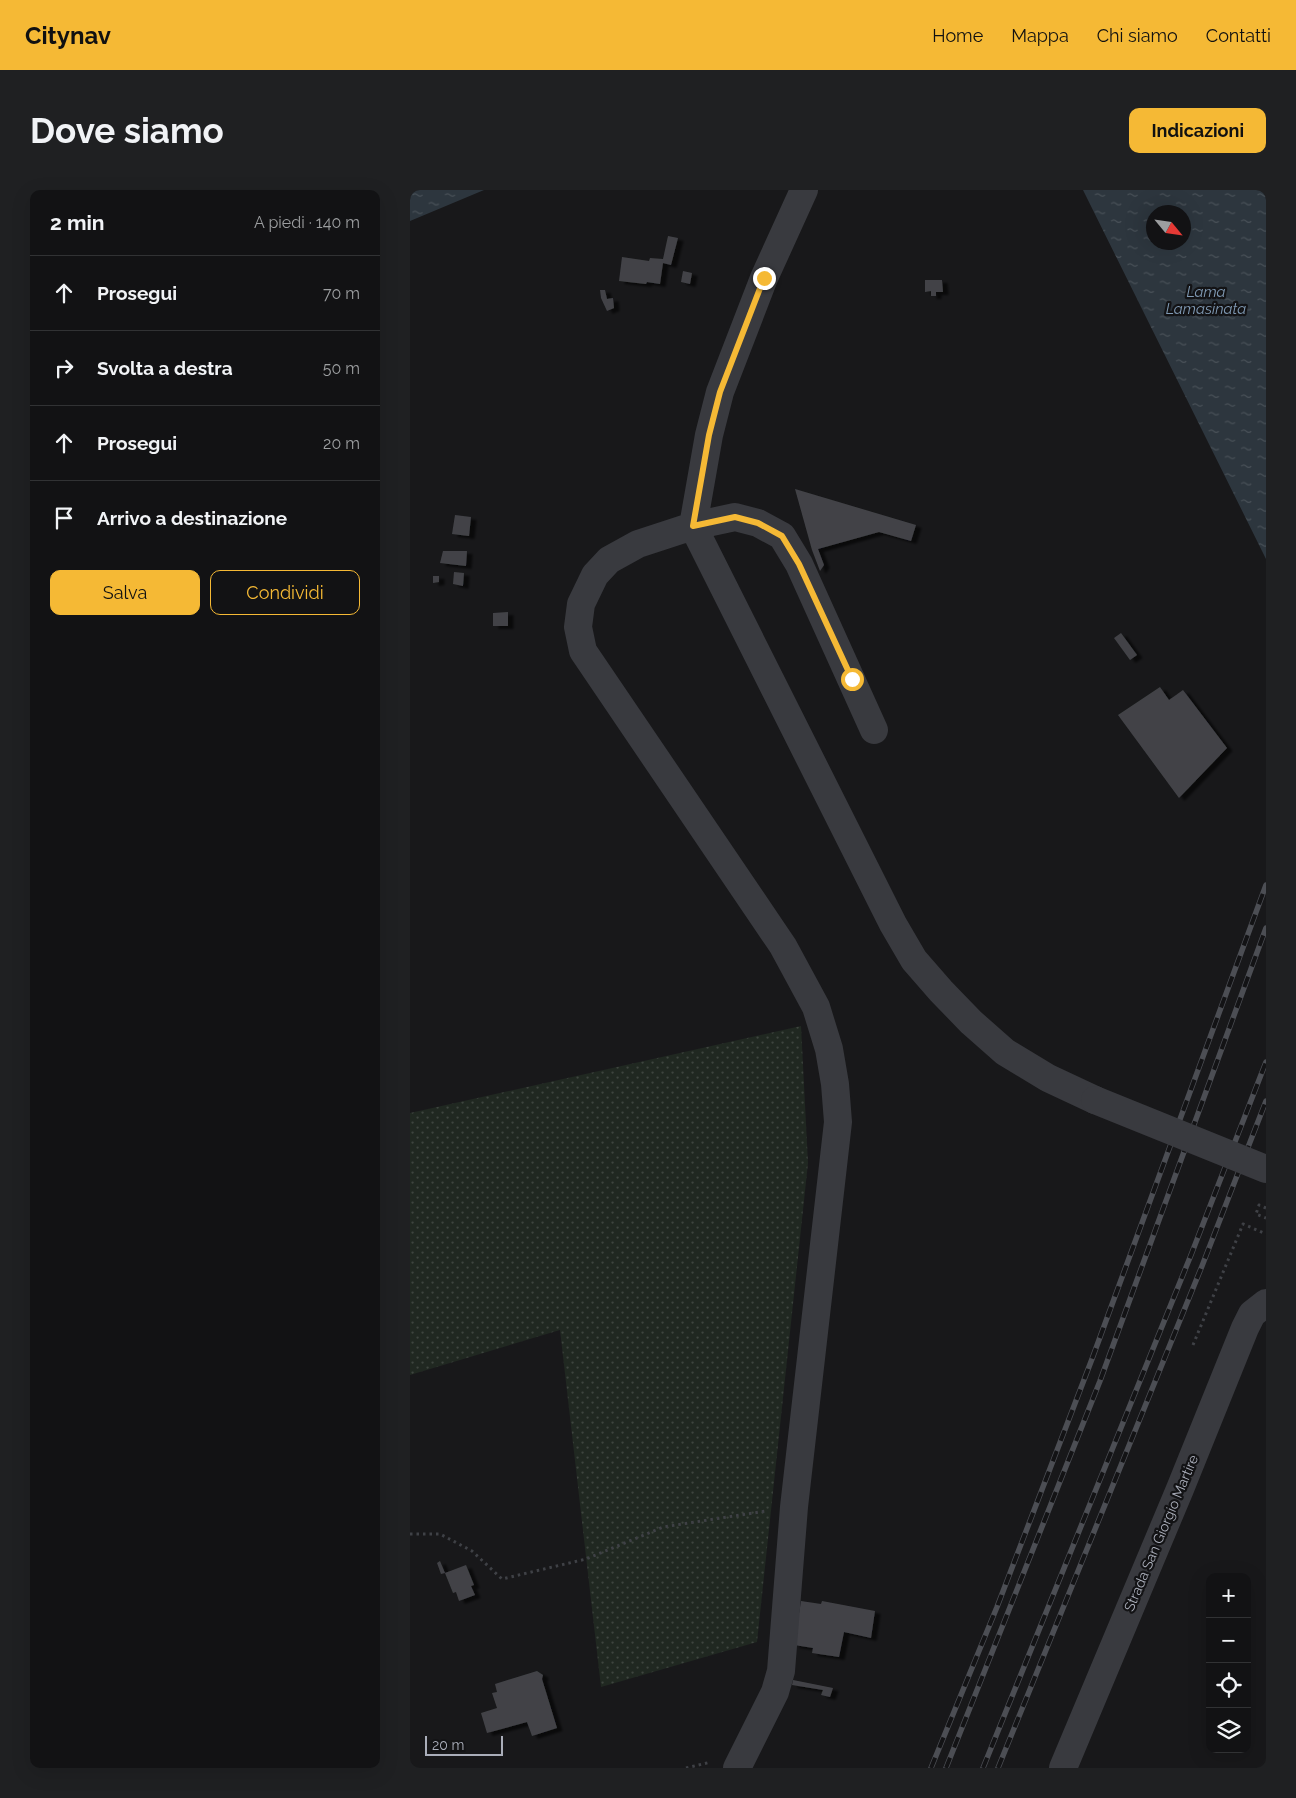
<!DOCTYPE html>
<html lang="it">
<meta charset="utf-8">
<style>
body{margin:0;font-family:Raleway,sans-serif;background:#1f2022;color:#f1f3f6}
.controls{position:absolute;right:15px;bottom:15px;display:grid;overflow:hidden;border-radius:10px;box-shadow:0 5px 20px #0002}
.controls button{width:45px;height:45px;display:grid;place-items:center;padding:0;border:0;border-bottom:1px solid #313234;background:#121214;color:#f1f3f6;font:25px sans-serif}
.compass{position:absolute;left:736px;top:15px;width:45px;height:45px;border-radius:50%;background:#121214;box-shadow:0 5px 20px #0002;rotate:119deg}
.scale{position:absolute;left:15px;bottom:12px;width:78px;box-sizing:border-box;padding-left:5px;border:2px solid #aaaeba;border-top:0;font-size:14px;line-height:18px;white-space:nowrap;color:#aaaeba;-webkit-text-stroke:4px #131315;paint-order:stroke}
.stop{position:absolute;width:15px;height:15px;margin:-11px;border:4px solid #f5b935;border-radius:50%;background:#fff}
.stop.end{background:#f5b935;border-color:#fff;box-shadow:0 1px 5px #0008}
.list{margin:0;padding:0;list-style:none}
h2{display:flex;justify-content:space-between;align-items:center;height:65px;margin:0;padding:0 20px;font-size:21px}
h2 small{font-size:16px;font-weight:400;color:#9c9ea0}
.list li{display:grid;grid-template-columns:32px 1fr auto;gap:15px;align-items:center;box-sizing:border-box;height:75px;padding:0 20px;border-top:1px solid #313234}
.list b{display:block;font-size:19px;white-space:nowrap}
.list em{font-size:16px;font-style:normal;color:#9c9ea0}
.actions{display:flex;gap:10px;padding:15px 20px}
.actions a{flex:1;padding:11px 0;border:1px solid #f5b935;border-radius:10px;text-align:center;font-size:18px;color:#f5b935}
.actions .main{background:#f5b935;color:#111}
.icon{flex:none;width:28px;height:28px;fill:none;stroke:currentColor;stroke-width:2;stroke-linecap:round;stroke-linejoin:round}
.map{position:relative;flex:none;width:856px;height:1578px;overflow:hidden;border-radius:10px}
header{display:flex;align-items:center;gap:30px;box-sizing:border-box;height:70px;padding:0 25px;background:#f5b935;color:#111}
header strong{font-size:24px}
nav{display:flex;gap:28px;margin-inline-start:auto;font-size:18px}
.intro{display:flex;align-items:center;justify-content:space-between;box-sizing:border-box;height:120px;padding:0 30px}
h1{margin:0;font-size:35px}
.button{padding:12px 22px;border-radius:10px;background:#f5b935;color:#111;font-size:18px;font-weight:700}
main{display:flex;gap:30px;padding:0 30px}
aside{flex:1;background:#121214;border-radius:10px;box-shadow:0 5px 20px #0002}
.map>svg:first-child{display:block}
.grass{fill:url(#grass-dots)}
.water{fill:url(#water-ripples);fill-rule:evenodd}
.building{fill:#424347;filter:url(#shadow)}
.lines{fill:none;stroke-linecap:round;stroke-linejoin:round}
.path{stroke:#3f4146;stroke-width:3;stroke-dasharray:2.5 4;stroke-linecap:butt}
.street{stroke:#393a3f;stroke-width:28}
.rail-casing{stroke:#4c4e54;stroke-width:5.5}
.rail{stroke:#131315;stroke-width:4;stroke-dasharray:11;stroke-linecap:butt}
.street-bridge{stroke:#393a3f;stroke-width:28}
.route{stroke:#f5b935;stroke-width:6}
.labels{text-anchor:middle;stroke-width:4.5;stroke-linejoin:round;paint-order:stroke}
.street-label{font-size:14px;fill:#aaaeba;stroke:#131315}
.water-label{font-size:15px;font-style:italic;fill:#819bb5;stroke:#131315}
</style>
<header>
<strong>Citynav</strong>
<nav><a>Home</a><a>Mappa</a><a>Chi siamo</a><a>Contatti</a></nav>
</header>
<div class="intro"><h1>Dove siamo</h1><a class="button">Indicazioni</a></div>
<main>
<aside>
<h2>2 min<small>A piedi · 140 m</small></h2>
<ul class="list">
<li><svg class="icon" aria-label="ahead" viewBox="0 0 24 24"><path d="M12 20V5M6 11l6-6 6 6"/></svg><div><b>Prosegui</b></div><em>70 m</em></li>
<li><svg class="icon" aria-label="right" viewBox="0 0 24 24"><path d="M7 20v-9h11M14 6l5 5-5 5"/></svg><div><b>Svolta a destra</b></div><em>50 m</em></li>
<li><svg class="icon" aria-label="ahead" viewBox="0 0 24 24"><path d="M12 20V5M6 11l6-6 6 6"/></svg><div><b>Prosegui</b></div><em>20 m</em></li>
<li><svg class="icon" aria-label="arrive" viewBox="0 0 24 24"><path d="M6 21V4h12l-3 4 3 4H6"/></svg><div><b>Arrivo a destinazione</b></div></li>
</ul>
<div class="actions"><a class="main">Salva</a><a>Condividi</a></div>
</aside>
<div class="map">
<svg width="856" height="1578" viewBox="0 0 856 1578">
<defs>
<pattern id="grass-dots" width="8" height="8" patternUnits="userSpaceOnUse" patternTransform="scale(1.25)"><rect width="8" height="8" fill="#202821"/><path d="M2 2h.1M6 6h.1" fill="none" stroke="#3e453f" stroke-width="1.8" stroke-linecap="round"/></pattern>
<pattern id="water-ripples" width="26" height="14" patternUnits="userSpaceOnUse" patternTransform="scale(1.25)"><rect width="26" height="14" fill="#2d363e"/><path d="M2 4q2-2 4 0t4 0M15 11q2-2 4 0t4 0" fill="none" stroke="#495158"/></pattern>
<filter id="shadow"><feDropShadow dx="5.5" dy="3" stdDeviation="1" flood-color="#0009"/></filter>
</defs>
<rect width="100%" height="100%" fill="#18181a"/>
<path class="grass" d="M 391,836 L 398,973 L 347,1452 L 191,1497 L 150,1140 L 0,1185 L 0,923 Z"/>
<path class="water" d="M 0,0 L 74,0 L 0,31 Z
M 673,0 L 856,0 L 856,369 ZM 744,22 L 774,22 L 774,52 L 744,52 Z"/>
<path class="building" d="M 258,46 L 268,48 L 261,75 L 253,73 L 250,94 L 237,92 L 236,94 L 209,91 L 212,67 L 239,71 L 240,68 L 253,69 Z
M 273,81 L 282,83 L 280,94 L 271,92 Z
M 515,90 L 532,90 L 533,102 L 526,102 L 526,106 L 521,106 L 521,101 L 515,102 Z
M 190,100 L 195,100 L 197,109 L 203,108 L 204,118 L 197,121 L 191,108 Z
M 385,299 L 506,335 L 501,351 L 469,342 L 408,359 L 414,375 L 410,381 L 402,360 Z
M 45,325 L 61,327 L 59,346 L 42,344 Z
M 33,361 L 57,361 L 56,376 L 30,373 Z
M 44,382 L 54,383 L 53,396 L 43,394 Z
M 23,386 L 29,386 L 29,392 L 23,393 Z
M 98,422 L 98,436 L 83,436 L 83,423 Z
M 711,443 L 727,465 L 720,470 L 704,448 Z
M 750,497 L 759,510 L 773,500 L 817,558 L 769,608 L 708,525 Z
M 30,1371 L 35,1383 L 31,1384 L 27,1373 Z
M 56,1375 L 64,1395 L 61,1396 L 65,1405 L 49,1411 L 46,1402 L 43,1403 L 35,1383 Z
M 391,1411 L 411,1414 L 412,1411 L 465,1421 L 461,1448 L 434,1442 L 429,1467 L 402,1463 L 403,1458 L 384,1455 Z
M 127,1481 L 133,1485 L 132,1489 L 147,1538 L 122,1546 L 117,1532 L 77,1543 L 71,1523 L 87,1518 L 82,1503 L 87,1502 L 85,1494 Z
M 383,1490 L 423,1498 L 420,1507 L 411,1505 L 413,1500 L 382,1495 Z"/>
<g class="lines">
<path class="path" d="M 856,1018 L 849,1015 L 846,1024 L 856,1028
M 783,1155 L 833,1034 L 856,1044
M 0,1344 L 30,1344 L 62,1361 L 92,1389 L 176,1369 L 253,1337 L 356,1321
M 276,1578 L 301,1572"/>
<path class="street" d="M 394,0 L 354,88 L 310,202 L 299,245 L 283,336 L 483,734 L 504,770 L 531,801 L 561,832 L 595,862 L 638,888 L 685,910
M 327,1578 L 365,1502 L 371,1481 L 384,1317 L 428,932 L 425,894 L 419,859 L 406,817 L 373,756 L 173,461 L 168,437 L 171,414 L 185,385 L 199,370 L 228,354 L 283,336 L 325,327 L 348,333 L 372,346 L 389,374 L 464,540
M 653,1578 L 770,1299 L 835,1138 L 842,1124 L 856,1113"/>
<g class="rail-casing">
<path id="rail" d="M 521,1578 L 587,1417 L 682,1169 L 856,695
M 536,1578 L 690,1191 L 856,738
M 573,1578 L 781,1065 L 856,872
M 588,1578 L 792,1076 L 856,911"/>
</g>
<use href="#rail" class="rail"/>
<path class="street-bridge" d="M 685,910 L 856,979"/>
</g>
<g class="lines">
<path class="route" d="M 354,88 L 310,202 L 299,245 L 283,336 L 325,327 L 348,333 L 372,346 L 389,374 L 442,489"/>
</g>
<g class="labels">
<g class="street-label">
<text transform="translate(751 1343) rotate(-67)" y="5">Strada San Giorgio Martire</text>
</g>
<g class="water-label">
<text x="796" y="107">Lama<tspan x="796" dy="17">Lamasinata</tspan></text>
</g>
</g>
</svg>
<div class="controls">
<button>+</button>
<button>−</button>
<button><svg class="icon" aria-label="locate" viewBox="0 0 24 24"><circle cx="12" cy="12" r="6"/><path d="M12 2v4M12 18v4M2 12h4M18 12h4"/></svg></button>
<button><svg class="icon" aria-label="layers" viewBox="0 0 24 24"><path d="M12 4l9 5-9 5-9-5zM3 14l9 5 9-5"/></svg></button>
</div>
<svg class="compass" viewBox="-18 -18 36 36"><path d="M0-13l5 13h-10z" fill="#e53935"/><path d="M0 13l5-13h-10z" fill="#9c9ea0"/></svg>
<div class="scale">20 m</div>
<div class="stop" style="left:442px;top:489px"></div>
<div class="stop end" style="left:354px;top:88px"></div>
</div>
</main>
